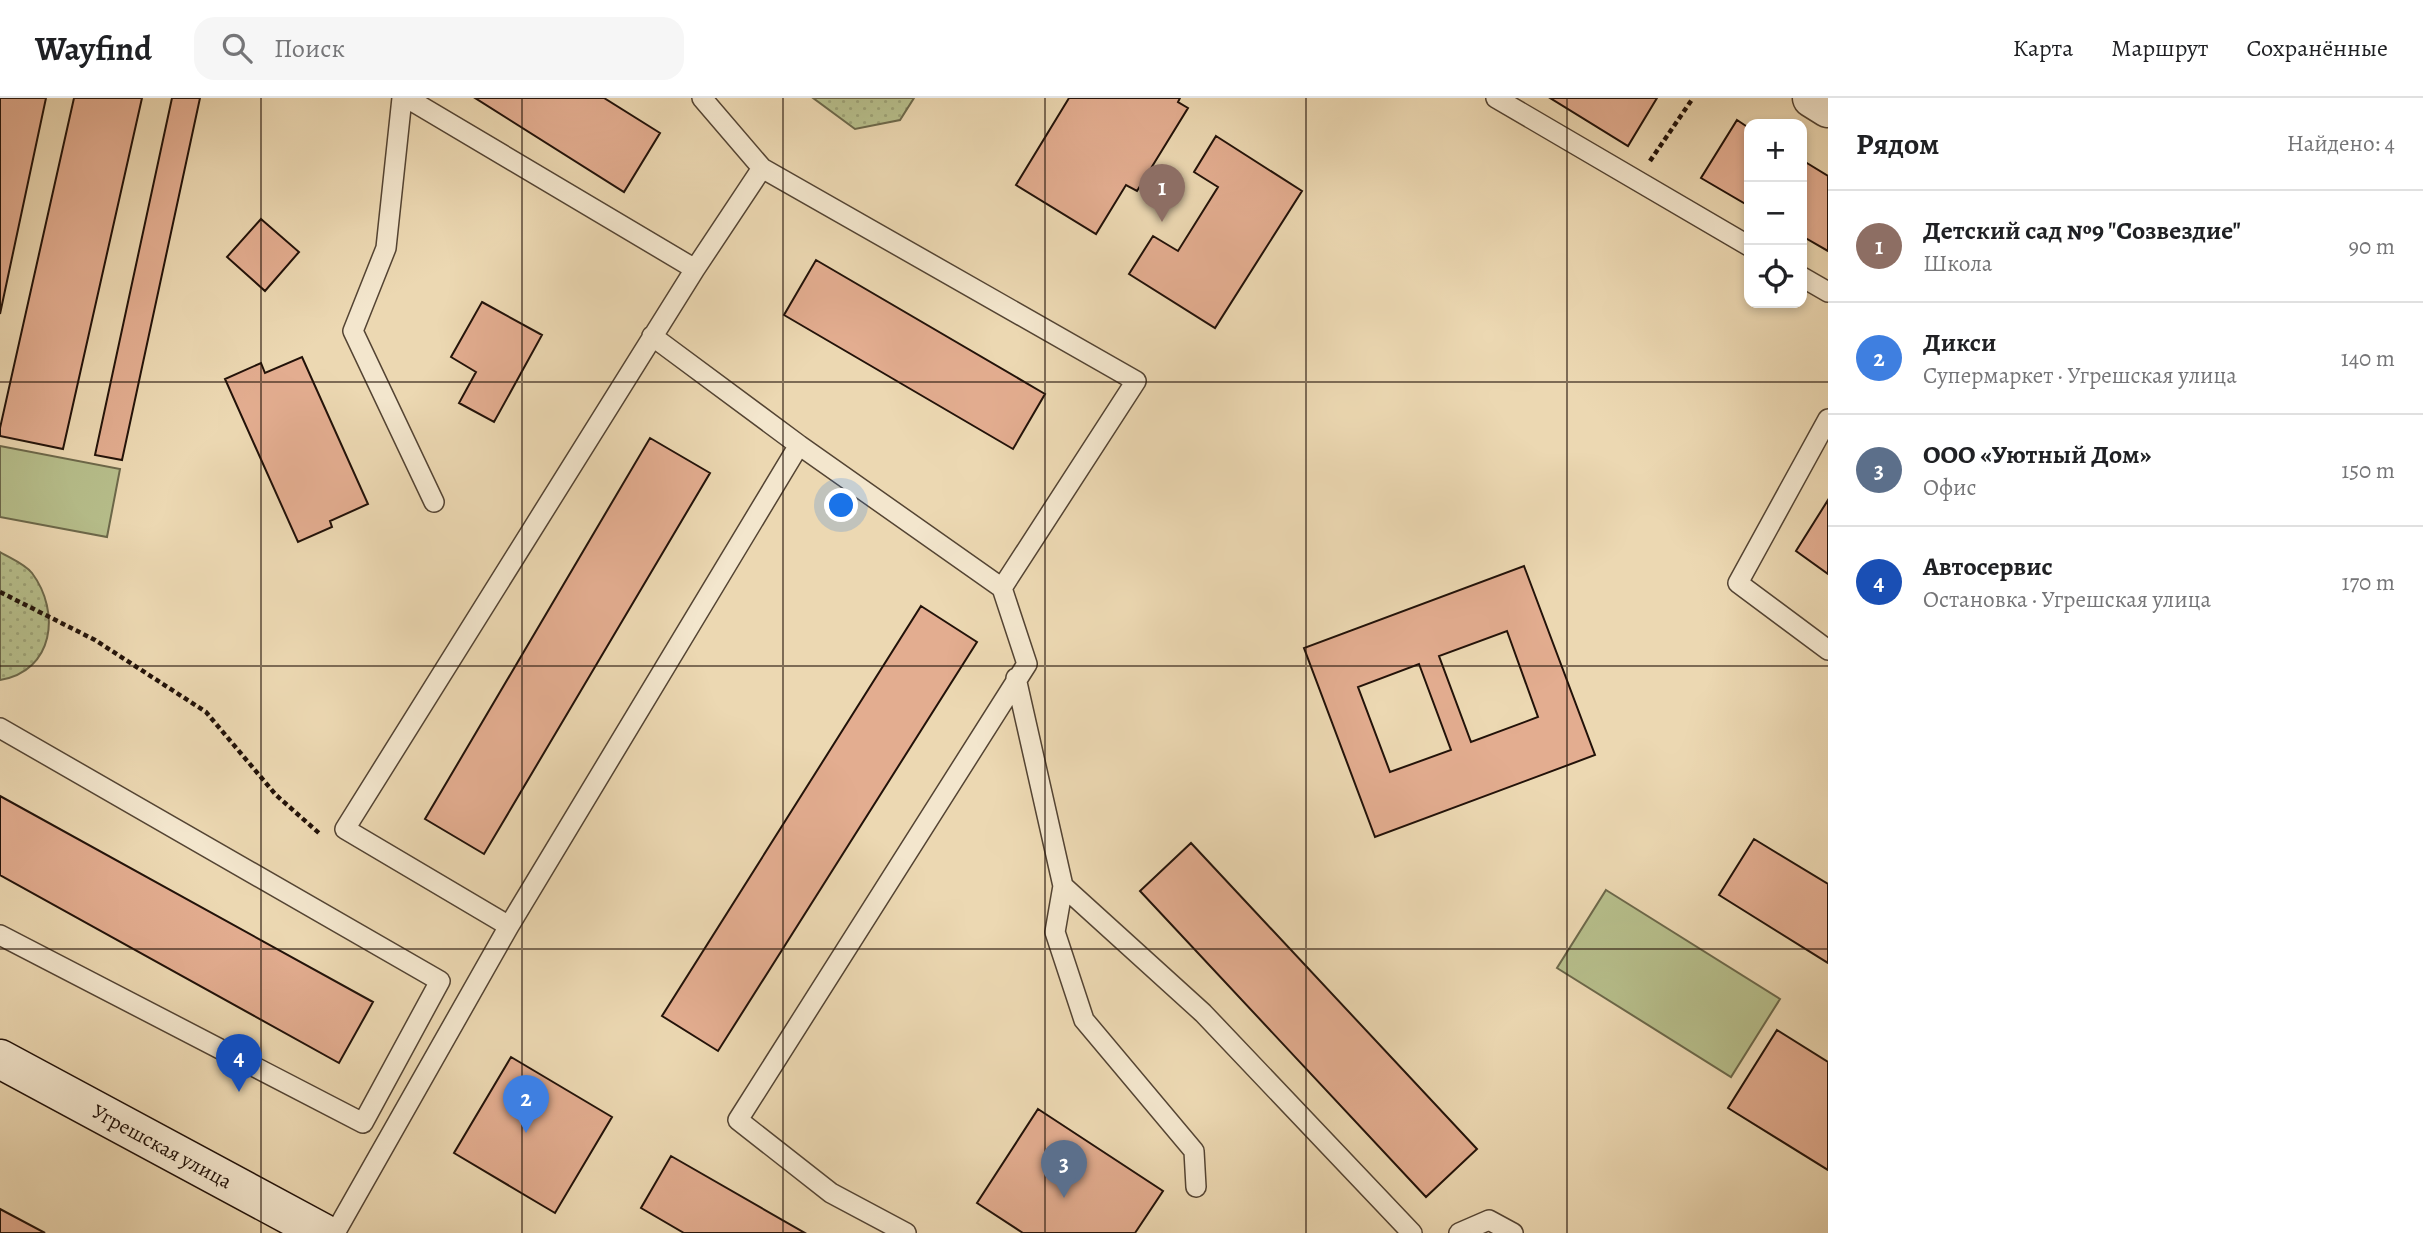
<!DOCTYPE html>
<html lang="ru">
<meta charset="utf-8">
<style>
body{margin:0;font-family:Alegreya,serif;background:#f6f6f6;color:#202124}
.controls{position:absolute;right:21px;top:21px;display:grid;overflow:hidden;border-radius:14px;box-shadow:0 4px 10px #0003}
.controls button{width:63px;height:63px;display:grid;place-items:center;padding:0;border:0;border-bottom:2px solid #e0e0e0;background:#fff;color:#202124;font:35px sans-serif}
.you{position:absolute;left:842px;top:408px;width:24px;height:24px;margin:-18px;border:5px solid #fff;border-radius:50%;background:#1a73e8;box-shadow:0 0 0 10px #1a73e833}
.badge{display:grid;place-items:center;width:46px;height:46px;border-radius:50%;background:#1a73e8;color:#fff;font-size:23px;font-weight:700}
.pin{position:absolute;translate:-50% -58px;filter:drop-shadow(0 2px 4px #0008)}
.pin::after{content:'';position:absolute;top:37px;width:24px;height:21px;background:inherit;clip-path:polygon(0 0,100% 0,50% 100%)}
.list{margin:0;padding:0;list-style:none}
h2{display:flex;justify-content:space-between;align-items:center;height:91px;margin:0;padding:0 28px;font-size:30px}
h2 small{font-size:23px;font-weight:400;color:#757577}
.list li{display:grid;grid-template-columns:46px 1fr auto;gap:21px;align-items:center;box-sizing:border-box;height:112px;padding:0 28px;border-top:2px solid #e0e0e0}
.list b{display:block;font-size:26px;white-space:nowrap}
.list p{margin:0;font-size:23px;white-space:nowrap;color:#757577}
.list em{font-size:23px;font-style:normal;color:#757577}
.icon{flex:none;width:38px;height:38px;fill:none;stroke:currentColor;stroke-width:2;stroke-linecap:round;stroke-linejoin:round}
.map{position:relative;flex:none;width:1828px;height:1135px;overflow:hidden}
header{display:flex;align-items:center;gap:42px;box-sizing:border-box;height:98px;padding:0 35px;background:#fff;border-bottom:2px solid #e0e0e0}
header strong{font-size:33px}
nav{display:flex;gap:38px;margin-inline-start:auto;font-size:24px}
.search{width:490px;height:63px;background:#f6f6f6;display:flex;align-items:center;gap:18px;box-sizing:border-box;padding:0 24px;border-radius:21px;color:#757577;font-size:26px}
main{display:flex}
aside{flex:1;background:#fff}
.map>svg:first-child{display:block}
.grass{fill:#b7bf8c;stroke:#6c684a;stroke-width:2}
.park{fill:url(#park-dots);stroke:#6c684a;stroke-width:2}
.building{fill:#e3ad90;stroke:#221209;stroke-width:2;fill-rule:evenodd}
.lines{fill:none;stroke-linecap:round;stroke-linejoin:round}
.service-casing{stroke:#544433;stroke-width:22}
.tertiary-casing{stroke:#544433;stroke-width:41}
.secondary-casing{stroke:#221209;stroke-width:41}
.path{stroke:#221209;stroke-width:4.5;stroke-dasharray:5 3.5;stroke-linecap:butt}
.service{stroke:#f3e6cd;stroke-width:19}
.tertiary{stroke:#f3e6cd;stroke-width:38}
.secondary{stroke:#f3e6cd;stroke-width:38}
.grid{fill:none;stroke:#221209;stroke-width:2;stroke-opacity:0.55}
.labels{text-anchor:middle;stroke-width:7;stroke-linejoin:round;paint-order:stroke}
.street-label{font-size:21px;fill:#221209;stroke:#f3e6cd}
</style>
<header>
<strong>Wayfind</strong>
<div class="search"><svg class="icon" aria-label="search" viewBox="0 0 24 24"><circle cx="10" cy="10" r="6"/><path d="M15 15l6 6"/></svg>Поиск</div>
<nav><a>Карта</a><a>Маршрут</a><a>Сохранённые</a></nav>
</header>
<main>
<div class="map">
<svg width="1828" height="1135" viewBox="0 0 1828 1135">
<defs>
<pattern id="park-dots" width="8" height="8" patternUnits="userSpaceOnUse" patternTransform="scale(1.75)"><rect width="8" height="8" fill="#b7bf8c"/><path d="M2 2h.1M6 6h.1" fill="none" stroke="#9da377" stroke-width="1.8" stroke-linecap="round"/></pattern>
</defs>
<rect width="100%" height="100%" fill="#ecd8b2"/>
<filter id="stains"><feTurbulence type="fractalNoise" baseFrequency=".00286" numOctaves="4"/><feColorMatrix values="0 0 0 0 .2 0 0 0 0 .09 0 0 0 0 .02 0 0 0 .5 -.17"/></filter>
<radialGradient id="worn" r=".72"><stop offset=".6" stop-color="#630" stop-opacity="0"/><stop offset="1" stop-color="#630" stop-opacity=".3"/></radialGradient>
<path class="grass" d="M 0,348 L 120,371 L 107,439 L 0,419 Z
M 1606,792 L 1780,901 L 1731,979 L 1557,870 Z"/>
<path class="park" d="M 813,0 L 914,0 L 900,22 L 855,31 Z
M 0,454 C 10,460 25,466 32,475 C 61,514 54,573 0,582 Z"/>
<path class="building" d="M 0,0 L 46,0 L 0,216 Z
M 74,0 L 142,0 L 63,351 L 0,338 L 0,330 Z
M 172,0 L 200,0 L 122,362 L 95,357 Z
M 475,0 L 604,0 L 660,35 L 624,94 Z
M 1069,0 L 1180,0 L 1178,4 L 1188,10 L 1137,93 L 1126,87 L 1096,136 L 1016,87 Z
M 1550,0 L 1657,0 L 1628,48 Z
M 1737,22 L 1749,30 L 1749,108 L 1701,80 Z
M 1216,38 L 1302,93 L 1215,230 L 1129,176 L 1153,138 L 1178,153 L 1218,89 L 1194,74 Z
M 1802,62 L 1828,78 L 1828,153 L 1802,138 Z
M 261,121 L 299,154 L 265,193 L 227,159 Z
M 816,162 L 1045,296 L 1013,351 L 784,217 Z
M 482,204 L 542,237 L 494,324 L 459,305 L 476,274 L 451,259 Z
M 302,259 L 368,406 L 330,423 L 332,429 L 298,444 L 225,281 L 261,265 L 265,275 Z
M 650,340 L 710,375 L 484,756 L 425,721 Z
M 1828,402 L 1828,476 L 1796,453 Z
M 1524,468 L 1595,657 L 1375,739 L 1304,550 ZM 1507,533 L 1538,619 L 1471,644 L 1439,558 ZM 1419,566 L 1451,652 L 1390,674 L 1358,589 Z
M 921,508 L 977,544 L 718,953 L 662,918 Z
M 0,698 L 373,904 L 339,965 L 0,777 Z
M 1754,741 L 1828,786 L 1828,865 L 1719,797 Z
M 1191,745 L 1477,1051 L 1426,1099 L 1140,793 Z
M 1777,932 L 1828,964 L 1828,1072 L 1728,1010 Z
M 511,959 L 612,1019 L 555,1115 L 454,1055 Z
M 1038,1011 L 1163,1093 L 1135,1135 L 1023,1135 L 977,1105 Z
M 671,1058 L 805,1135 L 684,1135 L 641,1110 Z
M 0,1111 L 45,1135 L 0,1135 Z"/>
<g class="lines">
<g class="service-casing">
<path id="service" d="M 402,0 L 386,150 L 353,233 L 434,404
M 407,0 L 695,171 L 345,731 L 509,828
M 702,0 L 762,70
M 1496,0 L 1749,148
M 695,171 L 762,70 L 1136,283 L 1002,490 L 799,347
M 1802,179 L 1828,194
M 1828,321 L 1738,485 L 1828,552
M 1016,580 L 1063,788 L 1203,915 L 1412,1135
M 0,630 L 440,883 L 363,1025 L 0,837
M 1063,788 L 1055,834 L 1084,922 L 1194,1053 L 1196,1089
M 335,1135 L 509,828 L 799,347 L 652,238
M 906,1135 L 831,1095 L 738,1022 L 1027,566 L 1002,490
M 1459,1135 L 1489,1122 L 1513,1135"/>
</g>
<g class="tertiary-casing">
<path id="tertiary" d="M 1812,0 L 1828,10"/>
</g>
<g class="secondary-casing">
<g id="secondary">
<path id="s1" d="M 0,961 L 323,1135"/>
</g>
</g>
<path class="path" d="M 1650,63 L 1693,0
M 0,494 L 95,542 L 206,614 L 276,697 L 320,736"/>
<use href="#service" class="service"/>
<use href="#tertiary" class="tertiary"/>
<use href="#secondary" class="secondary"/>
</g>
<path class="grid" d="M 261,0 L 261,1135M 522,0 L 522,1135M 783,0 L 783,1135M 1045,0 L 1045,1135M 1306,0 L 1306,1135M 1567,0 L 1567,1135M 0,284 L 1828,284M 0,568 L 1828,568M 0,851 L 1828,851"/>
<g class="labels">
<g class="street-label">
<text dy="7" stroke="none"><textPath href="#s1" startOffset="184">Угрешская улица</textPath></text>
</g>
</g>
<rect width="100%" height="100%" filter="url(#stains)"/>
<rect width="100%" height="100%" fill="url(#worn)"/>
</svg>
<div class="controls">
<button>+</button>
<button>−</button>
<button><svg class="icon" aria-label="locate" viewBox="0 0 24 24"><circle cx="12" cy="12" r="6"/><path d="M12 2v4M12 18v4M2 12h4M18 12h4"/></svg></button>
</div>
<div class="you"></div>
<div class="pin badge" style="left:1162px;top:124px;background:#8d6e63">1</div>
<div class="pin badge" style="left:526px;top:1035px;background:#3f7fe0">2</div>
<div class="pin badge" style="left:1064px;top:1100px;background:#5c6f8a">3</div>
<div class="pin badge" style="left:239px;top:994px;background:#1a4fb4">4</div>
</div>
<aside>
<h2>Рядом<small>Найдено: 4</small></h2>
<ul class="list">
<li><span class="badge" style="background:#8d6e63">1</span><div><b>Детский сад №9 &quot;Созвездие&quot;</b><p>Школа</p></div><em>90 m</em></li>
<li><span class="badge" style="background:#3f7fe0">2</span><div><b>Дикси</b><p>Супермаркет · Угрешская улица</p></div><em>140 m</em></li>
<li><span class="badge" style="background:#5c6f8a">3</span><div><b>ООО «Уютный Дом»</b><p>Офис</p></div><em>150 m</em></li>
<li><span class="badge" style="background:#1a4fb4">4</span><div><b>Автосервис</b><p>Остановка · Угрешская улица</p></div><em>170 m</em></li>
</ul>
</aside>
</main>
